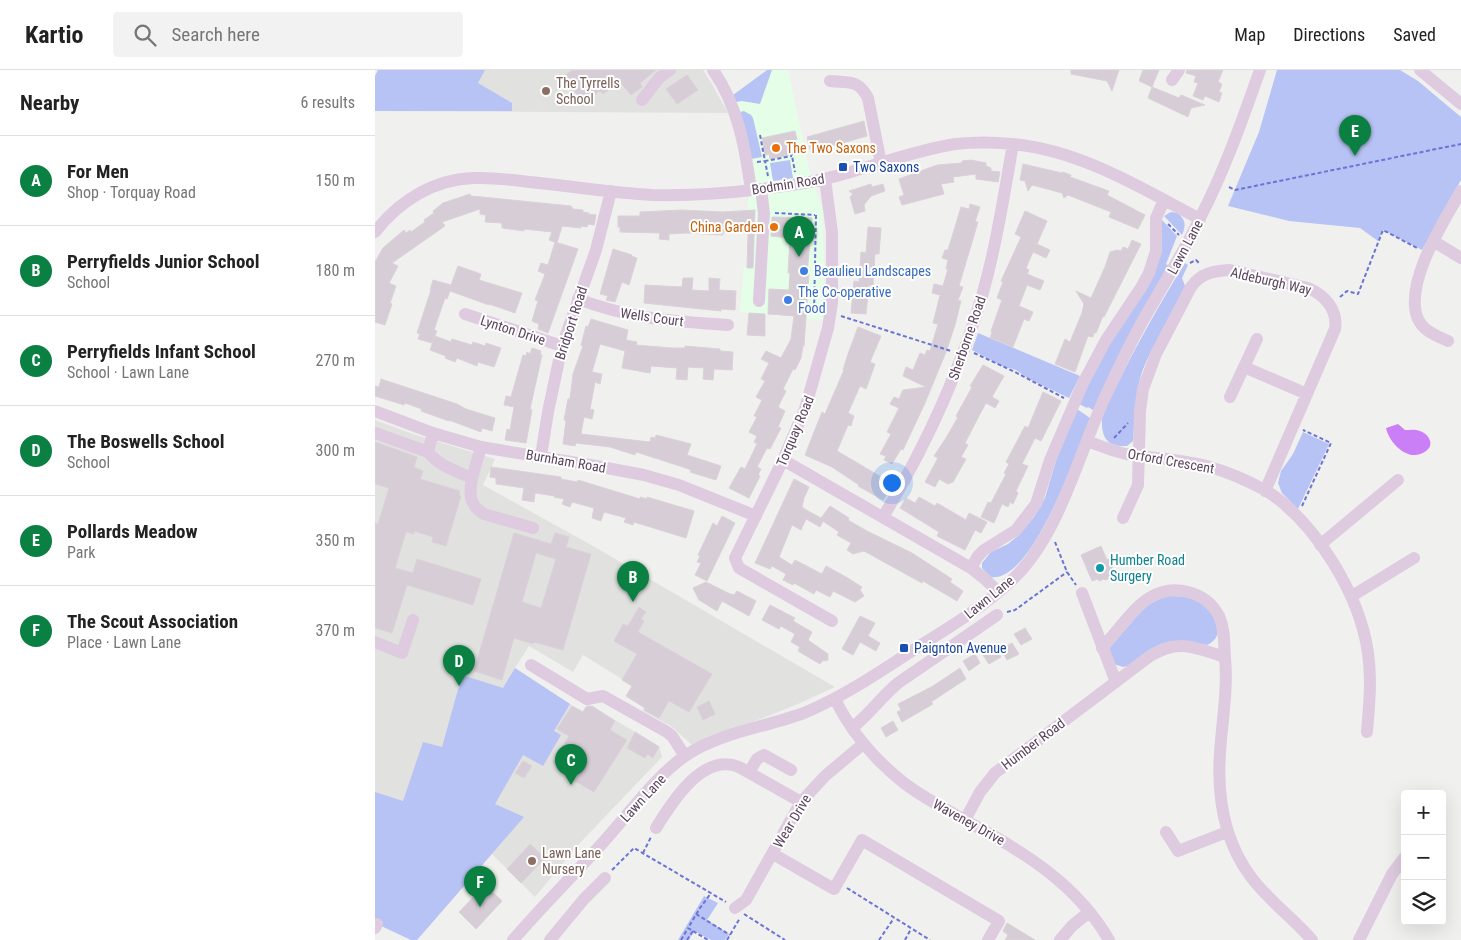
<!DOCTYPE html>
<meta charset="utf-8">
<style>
body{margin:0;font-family:"Roboto Condensed",sans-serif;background:#f2f2f2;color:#222}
.controls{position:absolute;right:15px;bottom:15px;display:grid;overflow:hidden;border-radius:5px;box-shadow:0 5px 20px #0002}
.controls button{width:45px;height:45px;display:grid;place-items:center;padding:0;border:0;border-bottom:1px solid #e0e0e0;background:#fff;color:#222;font:25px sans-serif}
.you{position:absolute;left:516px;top:412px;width:18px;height:18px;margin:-12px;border:4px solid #fff;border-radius:50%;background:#1a73e8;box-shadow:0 0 0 8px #1a73e833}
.badge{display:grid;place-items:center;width:32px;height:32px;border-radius:50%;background:#0b8043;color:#fff;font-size:16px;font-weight:700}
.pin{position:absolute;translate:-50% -41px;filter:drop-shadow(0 1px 2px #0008)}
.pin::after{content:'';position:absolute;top:26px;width:18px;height:15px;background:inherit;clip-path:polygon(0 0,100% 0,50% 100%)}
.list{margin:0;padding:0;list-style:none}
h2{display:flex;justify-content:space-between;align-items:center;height:65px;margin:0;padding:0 20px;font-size:21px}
h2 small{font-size:16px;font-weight:400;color:#767676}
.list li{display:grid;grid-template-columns:32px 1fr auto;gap:15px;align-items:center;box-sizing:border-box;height:90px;padding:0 20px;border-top:1px solid #e0e0e0}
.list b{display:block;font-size:19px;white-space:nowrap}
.list p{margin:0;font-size:16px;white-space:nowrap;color:#767676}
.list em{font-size:16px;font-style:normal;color:#767676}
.icon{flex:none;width:28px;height:28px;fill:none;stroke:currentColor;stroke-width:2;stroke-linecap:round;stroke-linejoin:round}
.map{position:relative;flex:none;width:1086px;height:870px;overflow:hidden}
header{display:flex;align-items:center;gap:30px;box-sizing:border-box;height:70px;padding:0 25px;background:#fff;border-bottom:1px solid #e0e0e0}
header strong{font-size:24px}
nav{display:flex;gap:28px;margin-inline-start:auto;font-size:18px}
.search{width:350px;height:45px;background:#f2f2f2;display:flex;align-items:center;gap:12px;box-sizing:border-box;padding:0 18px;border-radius:5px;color:#767676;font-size:19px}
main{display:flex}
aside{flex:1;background:#fff}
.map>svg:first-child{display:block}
.commercial{fill:#e5fee8}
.education{fill:#e1e2e0}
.green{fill:#b7c3f4}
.water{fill:#ca7ff6}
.building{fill:#d6cdd6;stroke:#dbd1d9;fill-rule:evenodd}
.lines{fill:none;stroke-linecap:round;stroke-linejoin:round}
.path{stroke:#6b73d6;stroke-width:2;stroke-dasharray:4 2.5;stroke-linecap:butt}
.minor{stroke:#decbe0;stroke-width:12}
.education-dot{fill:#8d6e63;stroke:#fff;stroke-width:2}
.food-dot{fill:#e8710a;stroke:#fff;stroke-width:2}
.transit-dot{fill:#1a4fb4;stroke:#fff;stroke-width:2}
.shop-dot{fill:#3f7fe0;stroke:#fff;stroke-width:2}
.culture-dot{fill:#0f9aa8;stroke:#fff;stroke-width:2}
.labels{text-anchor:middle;stroke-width:4;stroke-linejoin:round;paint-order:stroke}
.education-label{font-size:14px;fill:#785e54;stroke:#fff;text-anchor:start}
.food-label{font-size:14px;fill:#c56008;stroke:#fff;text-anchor:start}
.transit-label{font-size:14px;fill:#164399;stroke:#fff;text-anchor:start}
.street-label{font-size:14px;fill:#5b445e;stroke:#fff}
.shop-label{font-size:14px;fill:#366cbe;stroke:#fff;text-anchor:start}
.culture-label{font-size:14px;fill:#0d838f;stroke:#fff;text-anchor:start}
</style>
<header>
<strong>Kartio</strong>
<div class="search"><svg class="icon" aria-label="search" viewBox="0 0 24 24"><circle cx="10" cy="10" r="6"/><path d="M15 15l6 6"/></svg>Search here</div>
<nav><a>Map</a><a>Directions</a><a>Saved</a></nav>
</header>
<main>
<aside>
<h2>Nearby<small>6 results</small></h2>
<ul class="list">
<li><span class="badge">A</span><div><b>For Men</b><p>Shop · Torquay Road</p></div><em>150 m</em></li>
<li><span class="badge">B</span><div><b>Perryfields Junior School</b><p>School</p></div><em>180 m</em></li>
<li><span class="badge">C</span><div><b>Perryfields Infant School</b><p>School · Lawn Lane</p></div><em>270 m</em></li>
<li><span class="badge">D</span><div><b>The Boswells School</b><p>School</p></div><em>300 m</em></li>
<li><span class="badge">E</span><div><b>Pollards Meadow</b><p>Park</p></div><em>350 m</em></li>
<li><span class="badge">F</span><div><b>The Scout Association</b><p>Place · Lawn Lane</p></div><em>370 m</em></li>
</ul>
</aside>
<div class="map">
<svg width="1086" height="870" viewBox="0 0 1086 870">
<rect width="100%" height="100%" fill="#f0f1ee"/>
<path class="commercial" d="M 392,0 L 413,0 L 435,104 L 449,143 L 447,151 L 449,190 L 448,250 L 365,242 L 369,197 L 372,197 L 373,131 L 379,107 L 358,25 Z"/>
<path class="education" d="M 3,0 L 328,0 L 337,14 L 353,43 L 0,41 L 0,6 Z
M 0,350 L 41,365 L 120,389 L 108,415 L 218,476 L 460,617 L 423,634 L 318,676 L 296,656 L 268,641 L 276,627 L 208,585 L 198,602 L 154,576 L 140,598 L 207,642 L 213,634 L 284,676 L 287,687 L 205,773 L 160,827 L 117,784 L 42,870 L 36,870 L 0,853 Z"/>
<path class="green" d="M 3,0 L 110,0 L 103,13 L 137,33 L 137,41 L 0,41 L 0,6 Z
M 392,0 L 397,0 L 385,34 L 367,31 L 361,32 L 358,25 Z
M 902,0 L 1025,0 L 1043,11 L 1086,47 L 1086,110 L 1047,180 L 1008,160 L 1003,171 L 985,158 L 914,151 L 853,136 L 884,62 Z
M 369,41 L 376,45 L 378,48 L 387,87 L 376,89 L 365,42 Z
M 415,90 L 418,108 L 398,111 L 395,93 Z
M 796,142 L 803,143 C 811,151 811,155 807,165 L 789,146 Z
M 786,149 L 802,166 L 791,194 L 794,196 L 718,340 L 713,337 L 712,338 L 704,334 L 728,284 L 759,237 Z
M 810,193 L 813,195 L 807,208 L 812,221 C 797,246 777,275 767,302 C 760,324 760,348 758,371 L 752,376 C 733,377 726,369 727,348 C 727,338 737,326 741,317 C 762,274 785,233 810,193 Z
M 603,263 L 705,306 L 694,328 L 654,309 L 641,300 L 627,296 L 597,280 Z
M 702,339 L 715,348 C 702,380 658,514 615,507 L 607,498 L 607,493 L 616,482 L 633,474 L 644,465 L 659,447 L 670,428 L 683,384 Z
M 928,362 L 954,374 L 923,439 L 907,423 L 903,413 L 906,401 L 918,384 Z
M 792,526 C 805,526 816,526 827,534 C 841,543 852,566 832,575 C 789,567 786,571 753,596 L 748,597 L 739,594 L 734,580 L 735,577 L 769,538 L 776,533 Z
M 140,598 L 195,634 L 179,661 L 186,665 L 168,696 L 148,685 L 120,734 L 149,747 L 42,870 L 36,870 L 0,853 L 0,722 L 28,731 L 48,672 L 67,677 L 87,605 L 128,618 Z
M 329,826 L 343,833 L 332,850 L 354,864 L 350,870 L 336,870 L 319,861 L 314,870 L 303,870 Z"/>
<path class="water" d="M 1023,354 L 1030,360 C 1035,360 1040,359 1045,361 C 1054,364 1060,375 1051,381 C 1034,394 1014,373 1011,358 Z"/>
<path class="building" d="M 197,0 L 281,0 L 265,13 L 267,17 L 256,25 L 245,12 L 228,24 L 225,21 L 208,33 L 189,6 Z
M 696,0 L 744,0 L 737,21 L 732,11 L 696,4 Z
M 768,0 L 784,0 L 777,17 L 764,11 Z
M 812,0 L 848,0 L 843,12 L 847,14 L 844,22 L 847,23 L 844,32 L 830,26 L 828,30 L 818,26 L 823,13 L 819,12 L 821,6 L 811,3 Z
M 312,5 L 323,20 L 302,34 L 291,19 Z
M 777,17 L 804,28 L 806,25 L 830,35 L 816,38 L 813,47 L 773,28 Z
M 489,51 L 492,66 L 436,82 L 432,67 Z
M 420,61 L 422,70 L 412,72 L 414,85 L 395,89 L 394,84 L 390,85 L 387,68 Z
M 596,90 L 611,93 L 611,96 L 616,98 L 616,101 L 625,102 L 623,112 L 601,109 L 601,104 L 578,107 L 579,112 L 566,114 L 569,124 L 527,135 L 524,127 L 529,125 L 524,109 L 562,95 L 587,93 L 587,91 Z
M 648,94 L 687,103 L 688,102 L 696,105 L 695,107 L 734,121 L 732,125 L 770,145 L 763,159 L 734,147 L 736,142 L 693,125 L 689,128 L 687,123 L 657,115 L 653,121 L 650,111 L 645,110 Z
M 496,114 L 497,117 L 508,114 L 510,121 L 496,126 L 489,135 L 490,141 L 480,144 L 475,127 L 478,124 L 474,121 Z
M 95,124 L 96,126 L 107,127 L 196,136 L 198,139 L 208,140 L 208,142 L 214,143 L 213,144 L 221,145 L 220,151 L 219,155 L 213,154 L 212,157 L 206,156 L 206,158 L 187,156 L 182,173 L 174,170 L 177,162 L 149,159 L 149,161 L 127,158 L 127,153 L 110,152 L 111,145 L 105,144 L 105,139 L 67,152 L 70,156 L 17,193 L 23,196 L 14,213 L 21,216 L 15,233 L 17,234 L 10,255 L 0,252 L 0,192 L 8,178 L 29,160 L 31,163 L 35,160 L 36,162 L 50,152 L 49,150 L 59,143 L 58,141 L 68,133 Z
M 595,134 L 605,137 L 600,152 L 603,152 L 584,216 L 588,217 L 583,230 L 586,231 L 580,255 L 571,282 L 550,333 L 528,380 L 526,379 L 517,394 L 509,390 L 511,386 L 505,384 L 516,364 L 512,362 L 524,338 L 515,334 L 519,327 L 524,329 L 528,320 L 551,317 L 528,306 L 531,297 L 538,300 L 545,283 L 550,285 L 552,280 L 555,281 L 563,254 L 558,253 L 565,225 L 557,223 L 559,214 L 568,216 L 573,199 L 571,199 L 573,190 L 567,188 L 570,180 L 573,180 L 586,137 L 594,139 Z
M 306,140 L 348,142 L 380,140 L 378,198 L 372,198 L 373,162 L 348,162 L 348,165 L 312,163 L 294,164 L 294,170 L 284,169 L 285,163 L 245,162 L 245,157 L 243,157 L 243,146 L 265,146 L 265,142 Z
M 650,141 L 672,151 L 662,174 L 675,180 L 671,188 L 658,182 L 651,198 L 654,200 L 652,204 L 669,211 L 665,220 L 652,215 L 644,236 L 658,242 L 654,251 L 649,249 L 638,277 L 615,268 L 617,262 L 616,261 L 627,230 L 622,228 L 628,212 L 626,211 L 646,167 L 640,164 Z
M 397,147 L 437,148 L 432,204 L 434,204 L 429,276 L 428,276 L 426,288 L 420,300 L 418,299 L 408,319 L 411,321 L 403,337 L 410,341 L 403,357 L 406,358 L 395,379 L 392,378 L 382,397 L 386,399 L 383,405 L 385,406 L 374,428 L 354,418 L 366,397 L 370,399 L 382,374 L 379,372 L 382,366 L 374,362 L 382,347 L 379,346 L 387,330 L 381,327 L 390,311 L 386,309 L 394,293 L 386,289 L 391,281 L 406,288 L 416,269 L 419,246 L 393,244 L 394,219 L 414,220 L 415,203 L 413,203 L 415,168 L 396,166 Z
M 493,157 L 506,158 L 504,184 L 500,184 L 498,216 L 494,215 L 491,244 L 476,243 L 479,211 L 484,212 L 486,182 L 491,183 Z
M 757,170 L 766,174 L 729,247 L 728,246 L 721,263 L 719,263 L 718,267 L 713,266 L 700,302 L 680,294 L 690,269 L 695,272 L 707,243 L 709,234 L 701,221 L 716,228 L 730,197 L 735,182 L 742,180 L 746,181 L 748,177 L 753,179 Z
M 180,172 L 203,179 L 173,263 L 163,259 L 164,254 L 157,251 L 163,231 L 160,230 L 170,204 L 163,201 L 166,193 L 173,195 Z
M 238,179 L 257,185 L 256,186 L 262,188 L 254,215 L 247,212 L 240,232 L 231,230 L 233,226 L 225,224 Z
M 83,196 L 106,204 L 104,210 L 147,223 L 140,243 L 114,234 L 114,235 L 75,221 L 72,229 L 70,228 L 59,260 L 62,261 L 57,273 L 43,269 L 45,264 L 42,263 L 56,220 L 55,220 L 58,210 L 76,215 Z
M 308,208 L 318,208 L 317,220 L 334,221 L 334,208 L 345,209 L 344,220 L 361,221 L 360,240 L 346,239 L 346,241 L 269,233 L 270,215 L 307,217 Z
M 374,243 L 390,244 L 390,266 L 372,265 Z
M 216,249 L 253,260 L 251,270 L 262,272 L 261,275 L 297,278 L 310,278 L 310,276 L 345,279 L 345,281 L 358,282 L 357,300 L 339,299 L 338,310 L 328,309 L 329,298 L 313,297 L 312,310 L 301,309 L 302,298 L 276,296 L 275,303 L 247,298 L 250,281 L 225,274 L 217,302 L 227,304 L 225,314 L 220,312 L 215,339 L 219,340 L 217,349 L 209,347 L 206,364 L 275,372 L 276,367 L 280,368 L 281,365 L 316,374 L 312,385 L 346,396 L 341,410 L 315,402 L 316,400 L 308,397 L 261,382 L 260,385 L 235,377 L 201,373 L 200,376 L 188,374 L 191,351 L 189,350 L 193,329 L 195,329 L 198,304 L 208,276 L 206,275 L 211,256 L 213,257 Z
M 483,257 L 506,266 L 495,292 L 500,294 L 494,311 L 491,319 L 485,316 L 473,343 L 479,346 L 476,356 L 473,355 L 462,381 L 508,408 L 505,412 L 515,419 L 508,430 L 483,416 L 484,415 L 457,397 L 430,385 L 447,342 L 450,344 L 469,300 L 468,300 L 473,284 Z
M 60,266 L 76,272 L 77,269 L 97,275 L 98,272 L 110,276 L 111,273 L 126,278 L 119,297 L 103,292 L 102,296 L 82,288 L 80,292 L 70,288 L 71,286 L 55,280 Z
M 157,278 L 166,281 L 165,285 L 167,285 L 155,339 L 157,340 L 151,373 L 130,370 L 132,359 L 135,360 L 139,337 L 129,335 L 131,326 L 136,327 L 148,285 L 151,286 L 152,282 L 155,284 Z
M 608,295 L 629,306 L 617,327 L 624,331 L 620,338 L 611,333 L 605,344 L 590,373 L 593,375 L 586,387 L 591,389 L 578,412 L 573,414 L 564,409 L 560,417 L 550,412 L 563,388 L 559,386 L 571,368 L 583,347 L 581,346 L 597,317 L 595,316 Z
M 6,309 L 82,334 L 91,339 L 120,348 L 117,361 L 107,358 L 106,362 L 74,350 L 74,351 L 46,341 L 47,339 L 30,333 L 29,335 L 0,326 L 0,316 L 4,317 Z
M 668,322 L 686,331 L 666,371 L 660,368 L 647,394 L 653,396 L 641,421 L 643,423 L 638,434 L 635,432 L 633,437 L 627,434 L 619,453 L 606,447 L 613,432 L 616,433 L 631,404 L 629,403 L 634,394 L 631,392 L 650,356 L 653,358 Z
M 0,372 L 42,387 L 39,397 L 48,401 L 45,409 L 85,421 L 84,425 L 86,426 L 71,476 L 57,472 L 58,467 L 39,461 L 39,464 L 31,462 L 20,498 L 38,503 L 42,489 L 106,509 L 98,535 L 32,515 L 17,563 L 0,558 L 0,453 L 3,454 L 14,418 L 0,414 Z
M 116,397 L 186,407 L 186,409 L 202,412 L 203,410 L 265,429 L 265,427 L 272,429 L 272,427 L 319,441 L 311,468 L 259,452 L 258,455 L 249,452 L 251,448 L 229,442 L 226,451 L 217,448 L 219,438 L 197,432 L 195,437 L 187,434 L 189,429 L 179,427 L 180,426 L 160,423 L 159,432 L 147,430 L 149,418 L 121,414 L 121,408 L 115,407 Z
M 419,409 L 434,417 L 429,428 L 427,437 L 433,441 L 446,448 L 455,436 L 474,448 L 473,450 L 492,461 L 537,483 L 577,509 L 575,512 L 588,521 L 582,531 L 548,511 L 547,513 L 489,481 L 478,484 L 472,480 L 476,473 L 462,465 L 464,462 L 448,451 L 445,457 L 431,449 L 426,460 L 417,455 L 404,487 L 417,495 L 420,490 L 447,504 L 451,496 L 471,507 L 487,517 L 485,520 L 489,526 L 480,532 L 458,521 L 455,527 L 441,520 L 439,524 L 419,513 L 418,515 L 408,510 L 411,504 L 397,496 L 395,499 L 380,493 Z
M 544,427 L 560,436 L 562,433 L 591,450 L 594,443 L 612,452 L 606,463 L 600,460 L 590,480 L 562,466 L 564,462 L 525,438 L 531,428 L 540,433 Z
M 347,446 L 360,453 L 332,511 L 320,505 L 326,493 L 322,492 L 325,486 L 323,485 L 338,453 L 342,456 Z
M 139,463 L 176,474 L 180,463 L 194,467 L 191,477 L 216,484 L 188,580 L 159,572 L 158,574 L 139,568 L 127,610 L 99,601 ZM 161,483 L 181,489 L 166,538 L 147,532 Z
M 726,476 L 732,490 L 734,489 L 741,506 L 730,510 L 729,509 L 724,511 L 723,509 L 717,511 L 706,485 Z
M 331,512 L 353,523 L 359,525 L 362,521 L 381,531 L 374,546 L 347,531 L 342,541 L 324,530 L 318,518 Z
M 395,535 L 420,548 L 418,551 L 437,562 L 433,570 L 453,584 L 453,590 L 447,591 L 445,594 L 423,581 L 425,577 L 416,572 L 420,564 L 406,556 L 404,559 L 387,550 Z
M 264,537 L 271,542 L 266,549 L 269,551 L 263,562 L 337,604 L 314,642 L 294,631 L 284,648 L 269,640 L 270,638 L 251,626 L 257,616 L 247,610 L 262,584 L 239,571 L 248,554 L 253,556 Z
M 485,546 L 500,553 L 493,566 L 505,573 L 501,581 L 485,572 L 478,585 L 467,579 Z
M 650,558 L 657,569 L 646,575 L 639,564 Z
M 637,573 L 644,584 L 632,590 L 626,579 Z
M 620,577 L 626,587 L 614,594 L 608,585 Z
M 600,584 L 605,593 L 594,601 L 588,591 Z
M 585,598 L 591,609 L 556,632 L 558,634 L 527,652 L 522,642 L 526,640 L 523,634 L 558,616 Z
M 334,631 L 340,644 L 328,650 L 322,637 Z
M 197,636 L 208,642 L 211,637 L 217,636 L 240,651 L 235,660 L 252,670 L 219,722 L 200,711 L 202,707 L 178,692 L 194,666 L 182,659 Z
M 518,651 L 523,660 L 511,667 L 506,658 Z
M 260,662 L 284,677 L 278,688 L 272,684 L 270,688 L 252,678 Z
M 148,691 L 157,696 L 149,708 L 140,703 Z
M 155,774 L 170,788 L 146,813 L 132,799 Z
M 110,815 L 127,831 L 101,859 L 84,842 Z
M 632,853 L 660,870 L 630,870 L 633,865 L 628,861 Z"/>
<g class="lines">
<path class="path" d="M 385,65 L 390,91 L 417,86
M 415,75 L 420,102
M 382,92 L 390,91 L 393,106
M 854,117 L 860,120 L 1086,74
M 400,143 L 440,145
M 441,145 L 439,243 L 444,243
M 793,154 L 804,165
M 815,193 L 821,190 L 825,194
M 965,227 L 972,221 L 983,224 L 1008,160 L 1042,178
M 466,246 L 576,281
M 599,283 L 640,302 L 689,328
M 739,368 L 753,353
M 927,436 L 956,373 L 928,360
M 680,472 L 692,502 L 701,515
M 632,542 L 640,540 L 692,502
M 268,783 L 276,767
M 237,800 L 259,778 L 351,832
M 472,818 L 555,870
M 321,844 L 355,865
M 369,844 L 410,870
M 318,861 L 333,870
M 306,870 L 313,858
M 312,870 L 318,861 L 313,858 L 325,838 L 336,823
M 352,870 L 365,848
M 504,870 L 519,848
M 530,870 L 536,859"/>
<path class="minor" d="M 338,0 C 363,36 370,77 376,120
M 1045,0 L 1086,34
M 797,10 L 804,0
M 455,11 C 474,13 483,9 493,28 L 506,93
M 267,30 L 284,8 L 295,0
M 450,109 L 457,162 L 457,233 L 453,258 L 430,339 L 408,390 L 360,488 L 364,498 L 457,551
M 0,162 C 24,131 59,109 99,108 C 121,107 143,111 164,113 C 202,117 239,123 277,125 C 323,126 370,122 416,115 C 472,108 524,83 580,74 C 599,72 618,72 637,74 C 705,80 766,118 825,149
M 1058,171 L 1086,188
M 203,229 C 255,249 298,251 353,255
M 384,231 L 389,143 L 386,119
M 90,244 L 187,276
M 1073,271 C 1062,266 1048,261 1043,249 C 1028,214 1069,151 1086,121
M 869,297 L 932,324
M 855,327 L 882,269
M 0,341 L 58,363 L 106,377 L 221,396 L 269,405 L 304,415 L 381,446
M 0,363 L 53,382
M 58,363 L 53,382 C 64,396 81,401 97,408 L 106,377
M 712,371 C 725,376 738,381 751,384 C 780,389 810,389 838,398 C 856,403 873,411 890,420 C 940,451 985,525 993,583 C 997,610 994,636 992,662
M 166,386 L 173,342 L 187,276 L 221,180 L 236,121
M 408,390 L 596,498 L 610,509 L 623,522
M 97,408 C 94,424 94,435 109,444 L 158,458
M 508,447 C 551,376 583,307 607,226 C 621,177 629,125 638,74
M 748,448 L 763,415 L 765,341 L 768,319 L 781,284 L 816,217 C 826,203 838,201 855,200 L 933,218 C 950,225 963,240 960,259 L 890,421
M 945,475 L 1023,410
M 596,498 L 603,486 L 609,480 L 641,460 L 661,434 L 675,390 L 708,313 L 731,270 L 767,216 L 774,203 L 781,181 L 781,148 L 789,130
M 707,523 L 741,612
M 977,526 L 1039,488
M 0,572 L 27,583 L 38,550
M 727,578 C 741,563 758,538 774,528 C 798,513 831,521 844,546 C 850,559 849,574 850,587
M 156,595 L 212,629 L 228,626 L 292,662 L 297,666 L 310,686
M 460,629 C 476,662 500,690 529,713 C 550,729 574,741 597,754 C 651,783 703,816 734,870
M 477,658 C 494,645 506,627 523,613 L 622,545
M 374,702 L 382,689 L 389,685 L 416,700
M 590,750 L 605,722 L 620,703 L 775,586 C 805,568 820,578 850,587 C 853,620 847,651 845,683 C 842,727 849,771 876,807 C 894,831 918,848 937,870
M 281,758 C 297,732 328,682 364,697 L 426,732
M 791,762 L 803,781 L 852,762
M 398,784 L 459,819 L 487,770 L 624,851 L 613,870
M 360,838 L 371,830 L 426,732 L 450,706 L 488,674
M 0,858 L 2,854
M 138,870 C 168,835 201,803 232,768 C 257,740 279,708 310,686 C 343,663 391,657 429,643 C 470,626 506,601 543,577 C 575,557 608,537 636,511 C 685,466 703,384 731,325 C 739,307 748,289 757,271 C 778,230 804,192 824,150 C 849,102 867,51 885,0
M 175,870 L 209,829 L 230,808
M 685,870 L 697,856 L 714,842
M 984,870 L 1017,804 L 1030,787"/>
</g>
<g class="education-dot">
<circle cx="171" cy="21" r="5"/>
<circle cx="157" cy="791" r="5"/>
</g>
<g class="food-dot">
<circle cx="401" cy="78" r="5"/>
<circle cx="399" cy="157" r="5"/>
</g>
<g class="transit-dot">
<rect x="463" y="92" width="10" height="10" rx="2.5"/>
<rect x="524" y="573" width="10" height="10" rx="2.5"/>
</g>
<g class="shop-dot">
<circle cx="429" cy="201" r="5"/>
<circle cx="413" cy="230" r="5"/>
</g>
<circle class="culture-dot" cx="725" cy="498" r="5"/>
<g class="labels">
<g class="education-label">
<text x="181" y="18">The Tyrrells<tspan x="181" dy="16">School</tspan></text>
<text x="167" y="788">Lawn Lane<tspan x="167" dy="16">Nursery</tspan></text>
</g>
<g class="food-label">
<text x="411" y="83">The Two Saxons</text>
<text x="389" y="162" text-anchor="end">China Garden</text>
</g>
<g class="transit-label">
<text x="478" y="102">Two Saxons</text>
<text x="539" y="583">Paignton Avenue</text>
</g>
<g class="street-label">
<text transform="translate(413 114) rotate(-9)" y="5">Bodmin Road</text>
<text transform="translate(810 177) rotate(-62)" y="5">Lawn Lane</text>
<text transform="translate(896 211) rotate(13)" y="5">Aldeburgh Way</text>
<text transform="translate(277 247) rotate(8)" y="5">Wells Court</text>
<text transform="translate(196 253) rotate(-72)" y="5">Bridport Road</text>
<text transform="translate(138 260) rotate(18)" y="5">Lynton Drive</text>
<text transform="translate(592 268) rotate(-71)" y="5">Sherborne Road</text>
<text transform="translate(420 361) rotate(-67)" y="5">Torquay Road</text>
<text transform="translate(191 391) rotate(10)" y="5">Burnham Road</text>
<text transform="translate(796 391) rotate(10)" y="5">Orford Crescent</text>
<text transform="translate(614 527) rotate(-39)" y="5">Lawn Lane</text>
<text transform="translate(658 674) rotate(-37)" y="5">Humber Road</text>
<text transform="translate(268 728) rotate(-47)" y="5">Lawn Lane</text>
<text transform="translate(417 751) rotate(-59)" y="5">Wear Drive</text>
<text transform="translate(594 752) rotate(29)" y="5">Waveney Drive</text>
</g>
<g class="shop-label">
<text x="439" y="206">Beaulieu Landscapes</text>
<text x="423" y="227">The Co-operative<tspan x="423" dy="16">Food</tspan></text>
</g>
<g class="culture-label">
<text x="735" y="495">Humber Road<tspan x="735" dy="16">Surgery</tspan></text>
</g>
</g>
</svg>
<div class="controls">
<button>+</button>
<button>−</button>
<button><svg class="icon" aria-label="layers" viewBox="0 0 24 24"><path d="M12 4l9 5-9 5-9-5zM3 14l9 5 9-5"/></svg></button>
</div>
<div class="you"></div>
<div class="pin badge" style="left:424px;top:187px">A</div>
<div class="pin badge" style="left:258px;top:532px">B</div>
<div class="pin badge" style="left:196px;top:715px">C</div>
<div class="pin badge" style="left:84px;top:616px">D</div>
<div class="pin badge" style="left:980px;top:86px">E</div>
<div class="pin badge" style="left:105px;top:837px">F</div>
</div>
</main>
